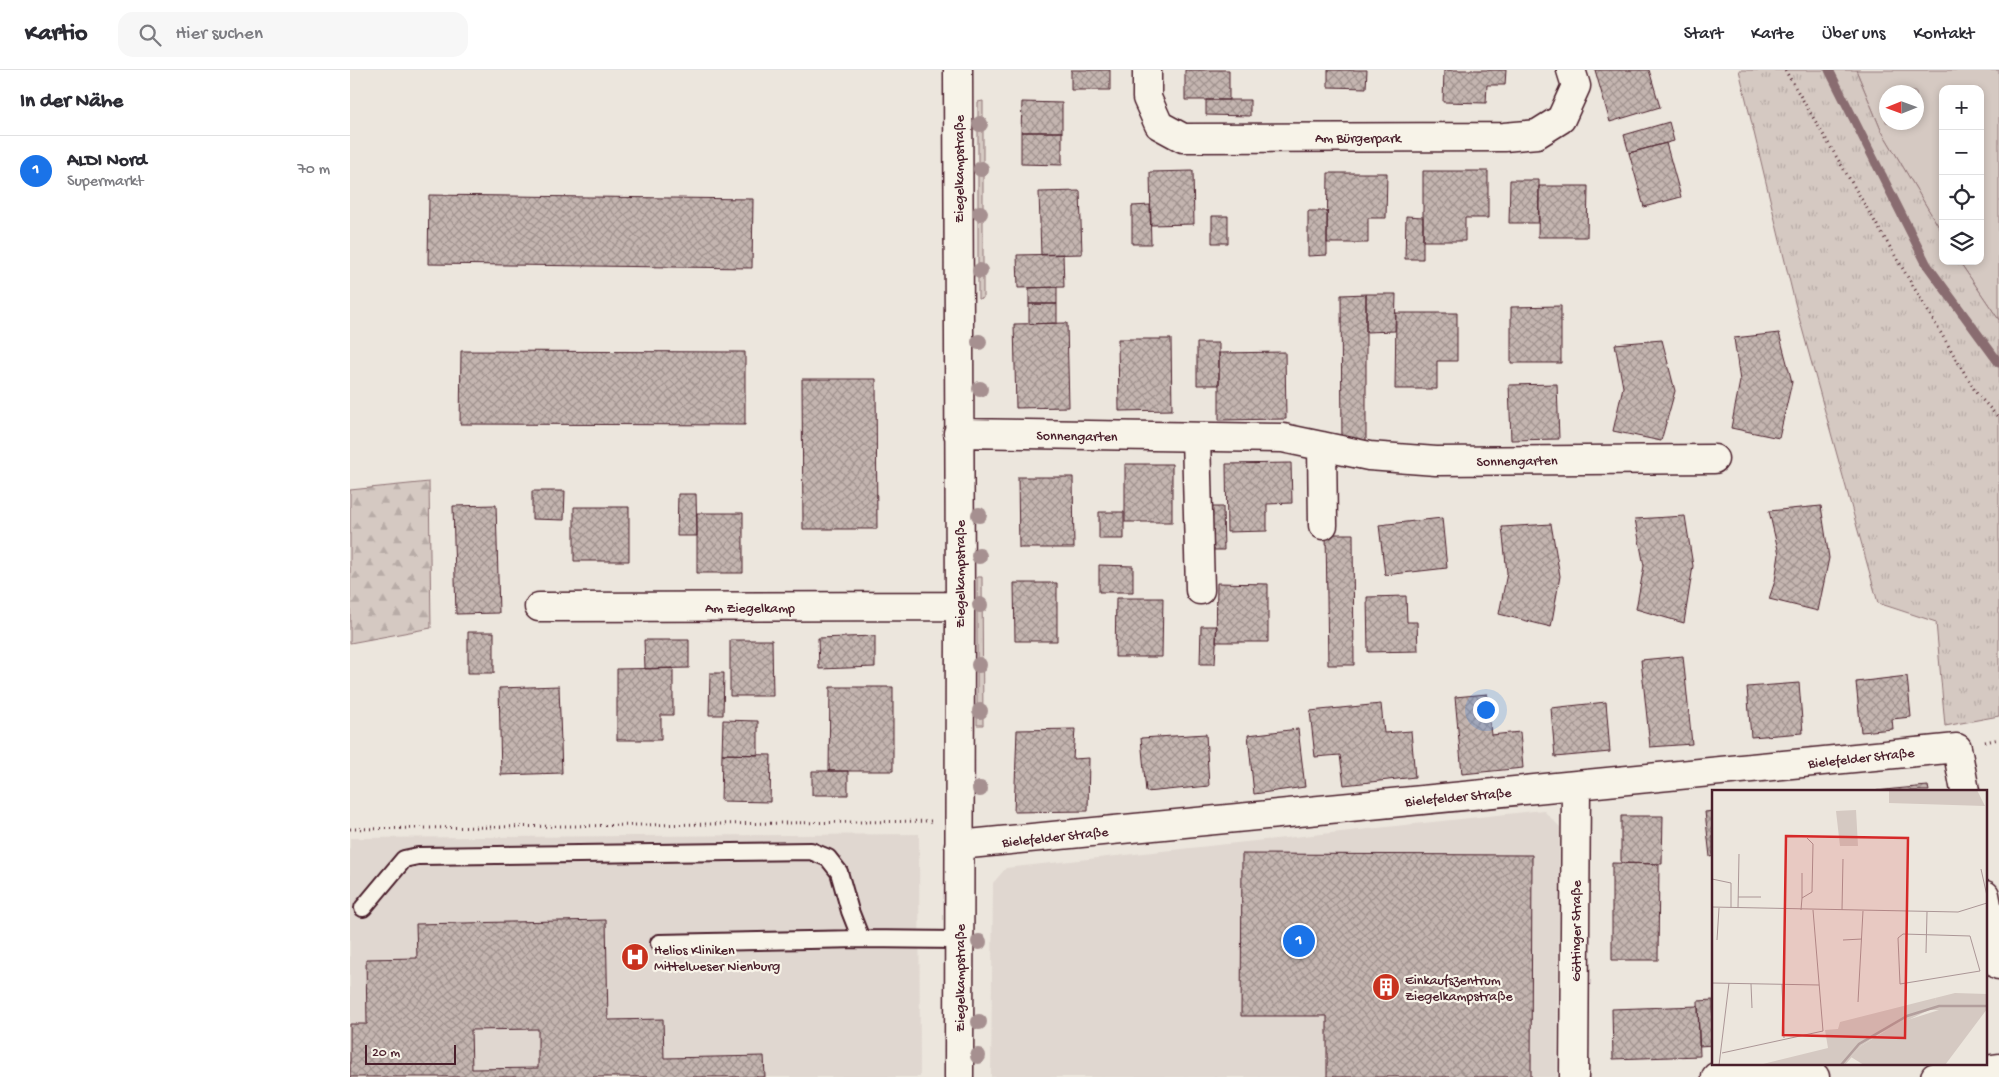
<!DOCTYPE html>
<html lang="de">
<meta charset="utf-8">
<style>
body{margin:0;font-family:"Gochi Hand",sans-serif;background:#f7f7f7;color:#2b2b33}
.controls{position:absolute;right:15px;top:15px;display:grid;overflow:hidden;border-radius:10px;box-shadow:0 2px 8px #0003}
.controls button{width:45px;height:45px;display:grid;place-items:center;padding:0;border:0;border-bottom:1px solid #e1e1e2;background:#fff;color:#2b2b33;font:25px sans-serif}
.compass{position:absolute;left:1529px;top:15px;width:45px;height:45px;border-radius:50%;background:#fff;box-shadow:0 2px 8px #0003;rotate:269deg}
.scale{position:absolute;left:15px;bottom:12px;width:91px;box-sizing:border-box;padding-left:5px;border:2px solid #4a1f2b;border-top:0;font-size:14px;line-height:18px;white-space:nowrap;color:#4a1f2b;-webkit-text-stroke:4px #f7f3e8;paint-order:stroke}
.you{position:absolute;left:1135px;top:639px;width:18px;height:18px;margin:-12px;border:4px solid #fff;border-radius:50%;background:#1a73e8;box-shadow:0 0 0 8px #1a73e833}
.badge{display:grid;place-items:center;width:32px;height:32px;border-radius:50%;background:#1a73e8;color:#fff;font-size:16px;font-weight:700}
.pin{position:absolute;translate:-50% -50%;border:2px solid #fff;box-shadow:0 1px 5px #0006}
.list{margin:0;padding:0;list-style:none}
h2{display:flex;justify-content:space-between;align-items:center;height:65px;margin:0;padding:0 20px;font-size:21px}
h2 small{font-size:16px;font-weight:400;color:#7c7c81}
.list li{display:grid;grid-template-columns:32px 1fr auto;gap:15px;align-items:center;box-sizing:border-box;height:70px;padding:0 20px;border-top:1px solid #e1e1e2}
.list b{display:block;font-size:19px;white-space:nowrap}
.list p{margin:0;font-size:16px;white-space:nowrap;color:#7c7c81}
.list em{font-size:16px;font-style:normal;color:#7c7c81}
.icon{flex:none;width:28px;height:28px;fill:none;stroke:currentColor;stroke-width:2;stroke-linecap:round;stroke-linejoin:round}
.map{position:relative;flex:none;width:1649px;height:1007px;overflow:hidden}
header{display:flex;align-items:center;gap:30px;box-sizing:border-box;height:70px;padding:0 25px;background:#fff;border-bottom:1px solid #e1e1e2}
header strong{font-size:24px}
nav{display:flex;gap:28px;margin-inline-start:auto;font-size:18px}
.search{width:350px;height:45px;background:#f7f7f7;display:flex;align-items:center;gap:12px;box-sizing:border-box;padding:0 18px;border-radius:15px;color:#7c7c81;font-size:19px}
main{display:flex}
aside{flex:1;background:#fff}
.map>svg:first-child{display:block}
.built{fill:#e0d7d0}
.grass{fill:#d5c9c2;stroke:#907476;fill-rule:evenodd}
.forest{fill:url(#forest-firs);stroke:#907476}
.park{fill:url(#park-tufts);stroke:#907476}
.lines{fill:none;stroke-linecap:round;stroke-linejoin:round}
.stream{stroke:#896c6f;stroke-width:9}
.building{fill:url(#building-cross-hatch);stroke:#4a1f2b;fill-rule:evenodd}
.lane-casing{stroke:#4a1f2b;stroke-width:20}
.street-casing{stroke:#4a1f2b;stroke-width:31}
.path{stroke:#4a1f2b;stroke-width:3;stroke-dasharray:1 4;stroke-linecap:butt}
.lane{stroke:#f7f3e8;stroke-width:16}
.street{stroke:#f7f3e8;stroke-width:28}
.tree{fill:#a69090}
.labels{text-anchor:middle;stroke-width:4.5;stroke-linejoin:round;paint-order:stroke}
.street-label{font-size:14px;fill:#4a1f2b;stroke:#f7f3e8}
.poi-label{font-size:14px;fill:#4a1f2b;stroke:#f7f3e8;text-anchor:start}
.inset-river{fill:none;stroke:#b39f9d;stroke-width:2.5}
.inset-road{fill:none;stroke:#ab9696;stroke-width:1}
.view{fill:#d62828;fill-opacity:0.15;stroke:#d62828;stroke-width:2.5}
.inset-edge{fill:none;stroke:#4a1f2b;stroke-width:2.5}
</style>
<header>
<strong>Kartio</strong>
<div class="search"><svg class="icon" aria-label="search" viewBox="0 0 24 24"><circle cx="10" cy="10" r="6"/><path d="M15 15l6 6"/></svg>Hier suchen</div>
<nav><a>Start</a><a>Karte</a><a>Über uns</a><a>Kontakt</a></nav>
</header>
<main>
<aside>
<h2>In der Nähe<small></small></h2>
<ul class="list">
<li><span class="badge">1</span><div><b>ALDI Nord</b><p>Supermarkt</p></div><em>70 m</em></li>
</ul>
</aside>
<div class="map">
<svg width="1649" height="1007" viewBox="0 0 1649 1007">
<defs>
<pattern id="forest-firs" width="22" height="20" patternUnits="userSpaceOnUse" patternTransform="scale(1.25)"><rect width="22" height="20" fill="#d5c9c2"/><path d="M5 1l3.5 6h-7zM16 11l3.5 6h-7z" fill="#b8aca7"/></pattern>
<pattern id="park-tufts" width="24" height="20" patternUnits="userSpaceOnUse" patternTransform="scale(1.25)"><rect width="24" height="20" fill="#d5c9c2"/><path d="M3 7l-1-3M5 7V3M7 7l1-3M15 17l-1-3M17 17v-4M19 17l1-3" fill="none" stroke="#b8aca7"/></pattern>
<pattern id="building-cross-hatch" width="8" height="8" patternUnits="userSpaceOnUse" patternTransform="scale(1.25)"><rect width="8" height="8" fill="#c4b5b0"/><path d="M0 0l8 8M0 8l8-8" fill="none" stroke="#a1938f"/></pattern>
</defs>
<rect width="100%" height="100%" fill="#ece6dd"/>
<filter id="ink" filterUnits="userSpaceOnUse"><feTurbulence type="fractalNoise" baseFrequency=".02" numOctaves="2"/><feDisplacementMap in="SourceGraphic" scale="10" xChannelSelector="R" yChannelSelector="G"/><feConvolveMatrix kernelMatrix="1 2 1 2 8 2 1 2 1" color-interpolation-filters="sRGB"/></filter>
<g filter="url(#ink)">
<path class="built" d="M 1193,740 L 1210,757 L 1207,1007 L 641,1007 L 643,813 L 656,798 Z
M 569,764 L 570,1007 L 0,1007 L 0,768 Z"/>
<path class="grass" d="M 1506,0 L 1649,0 L 1649,250 L 1609,191 L 1630,191 L 1630,19 L 1593,19 L 1593,164 L 1531,60 ZM 1536,22 L 1566,22 L 1566,52 L 1536,52 Z
M 633,31 L 633,228 L 628,229 L 628,32 Z
M 627,507 L 632,507 L 633,655 L 627,655 Z"/>
<path class="forest" d="M 79,412 L 81,558 L 0,573 L 0,420 Z"/>
<path class="park" d="M 1389,0 L 1506,0 L 1531,60 L 1593,164 L 1593,191 L 1609,191 L 1649,250 L 1649,646 L 1595,656 L 1586,552 L 1528,533 L 1445,233 Z"/>
<g class="lines">
<path class="stream" d="M 1479,0 L 1577,195 L 1649,293"/>
</g>
<path class="building" d="M 721,0 L 760,0 L 760,20 L 721,20 Z
M 835,0 L 879,0 L 879,30 L 835,30 Z
M 978,0 L 1017,0 L 1016,18 L 978,17 Z
M 1094,0 L 1156,0 L 1155,15 L 1137,15 L 1136,33 L 1093,32 Z
M 1245,0 L 1299,0 L 1310,37 L 1260,52 Z
M 856,30 L 900,30 L 900,46 L 856,45 Z
M 672,32 L 712,33 L 712,62 L 671,62 Z
M 1319,52 L 1324,71 L 1279,83 L 1274,65 Z
M 671,62 L 712,62 L 712,95 L 671,94 Z
M 1316,73 L 1331,127 L 1294,137 L 1279,83 Z
M 843,101 L 844,154 L 801,155 L 800,102 Z
M 1073,101 L 1138,101 L 1138,148 L 1115,148 L 1115,171 L 1073,171 Z
M 978,103 L 1037,103 L 1036,148 L 1018,148 L 1018,173 L 977,173 Z
M 1160,110 L 1189,110 L 1189,153 L 1159,153 Z
M 1189,116 L 1238,116 L 1237,167 L 1188,167 Z
M 730,121 L 732,184 L 691,185 L 689,122 Z
M 79,125 L 403,129 L 402,198 L 78,194 Z
M 800,135 L 801,174 L 782,174 L 782,136 Z
M 958,141 L 977,141 L 977,185 L 958,186 Z
M 862,146 L 878,146 L 878,173 L 862,173 Z
M 1056,146 L 1073,147 L 1073,189 L 1055,189 Z
M 713,184 L 714,217 L 668,218 L 667,185 Z
M 707,217 L 707,234 L 679,234 L 679,218 Z
M 1016,224 L 1046,224 L 1045,261 L 1016,262 Z
M 1016,224 L 1016,375 L 992,375 L 991,225 Z
M 679,234 L 707,234 L 707,253 L 679,254 Z
M 1211,236 L 1211,293 L 1161,293 L 1161,237 Z
M 1046,243 L 1107,243 L 1107,291 L 1087,291 L 1087,319 L 1045,319 Z
M 717,253 L 719,337 L 666,338 L 664,254 Z
M 1429,263 L 1442,312 L 1429,368 L 1381,358 L 1390,311 L 1384,268 Z
M 768,269 L 821,269 L 822,340 L 769,341 Z
M 1312,270 L 1325,321 L 1311,371 L 1263,361 L 1273,317 L 1265,274 Z
M 847,273 L 869,273 L 869,315 L 847,315 Z
M 111,281 L 395,282 L 395,355 L 110,354 Z
M 935,282 L 936,349 L 869,350 L 869,283 Z
M 452,309 L 526,309 L 527,459 L 453,459 Z
M 1207,314 L 1209,369 L 1161,370 L 1159,315 Z
M 941,393 L 942,433 L 917,434 L 917,461 L 877,462 L 876,394 Z
M 775,394 L 822,394 L 822,452 L 775,452 Z
M 668,407 L 723,407 L 724,478 L 669,478 Z
M 182,421 L 215,421 L 214,450 L 182,449 Z
M 328,424 L 346,424 L 347,466 L 327,466 Z
M 146,435 L 149,543 L 106,544 L 103,436 Z
M 1471,436 L 1479,488 L 1468,541 L 1419,529 L 1425,511 L 1429,484 L 1419,441 Z
M 224,437 L 279,437 L 279,491 L 224,491 Z
M 858,437 L 873,437 L 874,480 L 858,480 Z
M 749,442 L 774,442 L 774,469 L 749,469 Z
M 347,443 L 393,443 L 393,503 L 347,503 Z
M 1335,446 L 1343,496 L 1334,553 L 1286,539 L 1294,496 L 1285,449 Z
M 1092,448 L 1097,498 L 1035,505 L 1029,455 Z
M 1201,454 L 1210,506 L 1201,557 L 1149,544 L 1157,503 L 1152,457 Z
M 976,464 L 1003,464 L 1004,595 L 978,595 Z
M 749,495 L 783,496 L 783,522 L 749,522 Z
M 664,513 L 707,513 L 707,571 L 665,571 Z
M 867,513 L 918,514 L 918,572 L 866,572 Z
M 1056,526 L 1057,552 L 1067,552 L 1068,581 L 1018,582 L 1017,527 Z
M 766,528 L 813,528 L 812,587 L 765,587 Z
M 851,556 L 867,556 L 865,594 L 850,594 Z
M 118,562 L 144,562 L 144,603 L 118,603 Z
M 525,566 L 525,597 L 469,599 L 468,568 Z
M 294,570 L 339,570 L 339,598 L 295,599 Z
M 380,570 L 422,570 L 423,626 L 380,626 Z
M 1333,586 L 1342,674 L 1300,677 L 1291,590 Z
M 323,598 L 323,645 L 311,645 L 311,670 L 267,670 L 267,599 Z
M 360,603 L 374,603 L 373,645 L 359,645 Z
M 1557,606 L 1561,647 L 1542,649 L 1543,659 L 1511,662 L 1506,612 Z
M 1449,613 L 1453,663 L 1401,667 L 1397,617 Z
M 209,616 L 212,703 L 151,705 L 149,618 Z
M 480,617 L 543,617 L 543,701 L 479,701 Z
M 1137,624 L 1141,665 L 1170,662 L 1173,698 L 1112,704 L 1105,627 Z
M 1256,632 L 1260,682 L 1205,687 L 1201,638 Z
M 1031,634 L 1034,663 L 1061,661 L 1065,707 L 994,715 L 990,685 L 965,687 L 960,641 Z
M 373,650 L 408,651 L 408,685 L 372,684 Z
M 725,659 L 723,689 L 739,688 L 738,741 L 664,742 L 667,660 Z
M 948,659 L 955,717 L 904,724 L 898,665 Z
M 856,664 L 859,716 L 796,722 L 791,668 Z
M 372,684 L 421,685 L 420,732 L 371,731 Z
M 462,701 L 498,701 L 498,725 L 462,725 Z
M 1578,716 L 1579,721 L 1527,721 L 1544,719 Z
M 1363,741 L 1363,786 L 1360,787 L 1355,742 Z
M 1271,746 L 1313,746 L 1312,794 L 1271,793 Z
M 892,784 L 1182,785 L 1181,1007 L 977,1007 L 977,946 L 891,946 Z
M 1262,793 L 1309,794 L 1308,890 L 1262,890 Z
M 256,850 L 258,950 L 313,949 L 314,988 L 414,986 L 415,1007 L 0,1007 L 0,954 L 17,954 L 16,889 L 67,888 L 66,854 ZM 188,959 L 188,998 L 122,999 L 121,960 Z
M 1363,930 L 1363,975 L 1349,976 L 1348,931 Z
M 1348,936 L 1350,986 L 1263,989 L 1262,939 Z"/>
<g class="lines">
<g class="lane-casing">
<path id="lane" d="M 13,838 L 54,789 L 68,786 L 461,781 L 478,788 L 489,802 L 500,841 L 511,869 L 609,870
M 309,873 L 511,869"/>
</g>
<g class="street-casing">
<path id="street" d="M 608,0 L 610,536 L 609,1007
M 797,0 L 797,28 L 809,55 L 833,68 L 1154,67 L 1187,64 L 1211,49 L 1226,16 L 1221,0
M 608,363 L 933,368 L 1019,386 L 1086,391 L 1364,389
M 846,367 L 850,520
M 972,376 L 973,455
M 189,537 L 610,536
M 609,775 L 1607,678 L 1615,721
M 1635,825 L 1649,895
M 1224,1007 L 1226,715
M 1366,1007 L 1453,1002 L 1465,1007
M 1585,1007 L 1649,998"/>
</g>
<path class="path" d="M 1435,0 L 1627,324 L 1649,348
M 1635,672 L 1649,669
M 0,759 L 581,751"/>
<use href="#lane" class="lane"/>
<use href="#street" class="street"/>
</g>
<g class="tree">
<circle cx="630" cy="54" r="8"/>
<circle cx="631" cy="99" r="8"/>
<circle cx="630" cy="143" r="8"/>
<circle cx="630" cy="201" r="8"/>
<circle cx="629" cy="272" r="8"/>
<circle cx="630" cy="319" r="8"/>
<circle cx="629" cy="445" r="8"/>
<circle cx="629" cy="486" r="8"/>
<circle cx="630" cy="535" r="8"/>
<circle cx="629" cy="595" r="8"/>
<circle cx="630" cy="641" r="8"/>
<circle cx="630" cy="719" r="8"/>
<circle cx="629" cy="872" r="8"/>
<circle cx="629" cy="952" r="8"/>
<circle cx="628" cy="986" r="8"/>
</g>
</g>
<defs>
<g id="hospital-disc" transform="scale(1.4375)"><circle r="9.5" fill="#c8321e" stroke="#f7f3e8"/><path d="M-5-5h3v3.5h4V-5h3V5h-3V1.5h-4V5h-3Z" fill="#fff"/></g>
<g id="building-disc" transform="scale(1.4375)"><circle r="9.5" fill="#c8321e" stroke="#f7f3e8"/><path d="M-4-6H4V6H1V3H-1V6H-4ZM-2.5-4.3h1.7v1.8h-1.7ZM.8-4.3h1.7v1.8H.8ZM-2.5-1h1.7V.8h-1.7ZM.8-1h1.7V.8H.8Z" fill="#fff"/></g>
</defs>
<g fill-rule="evenodd">
<use href="#hospital-disc" x="285" y="887"/>
<use href="#building-disc" x="1036" y="917"/>
</g>
<g class="labels">
<g class="street-label">
<text x="1008" y="72">Am Bürgerpark</text>
<text transform="translate(608 99) rotate(-90)" y="5">Ziegelkampstraße</text>
<text transform="translate(727 365) rotate(1)" y="5">Sonnengarten</text>
<text transform="translate(1167 390) rotate(-1)" y="5">Sonnengarten</text>
<text transform="translate(609 504) rotate(-90)" y="5">Ziegelkampstraße</text>
<text x="400" y="542">Am Ziegelkamp</text>
<text transform="translate(1511 687) rotate(-6)" y="5">Bielefelder Straße</text>
<text transform="translate(1108 726) rotate(-5)" y="5">Bielefelder Straße</text>
<text transform="translate(705 766) rotate(-6)" y="5">Bielefelder Straße</text>
<text transform="translate(1225 861) rotate(-90)" y="5">Göttinger Straße</text>
<text transform="translate(609 908) rotate(-90)" y="5">Ziegelkampstraße</text>
</g>
<g class="poi-label">
<text x="304" y="884">Helios Kliniken<tspan x="304" dy="16">Mittelweser Nienburg</tspan></text>
<text x="1055" y="914">Einkaufszentrum<tspan x="1055" dy="16">Ziegelkampstraße</tspan></text>
</g>
</g>
<g transform="translate(1362 720)">
<rect width="275" height="275" fill="#ece6dd"/>
<path d="M 243,203 L 275,204 L 275,219 L 233,275 L 152,275 L 139,267 L 149,256 L 186,233 L 227,220 L 223,208 Z" fill="#d5c9c2"/>
<path d="M 177,0 L 265,0 L 273,16 L 177,13 ZM 144,20 L 146,56 L 128,56 L 124,21 Z" fill="#d5c9c2"/>
<path d="M 223,208 L 228,220 L 217,220 L 169,243 L 149,256 L 133,275 L 47,275 L 116,258 L 113,240 L 126,239 L 128,232 Z" fill="#d5c9c2"/>
<path class="inset-river" d="M 129,275 L 147,254 L 195,226 L 227,216 L 275,216"/>
<path class="inset-road" d="M 269,79 L 275,106M 90,83 L 90,108M 0,89 L 19,93 L 19,118M 26,107 L 49,107M 0,117 L 246,122 L 275,113M 26,118 L 27,64M 89,120 L 90,108 L 100,102 L 101,54 L 95,48M 130,120 L 131,69M 191,144 L 258,146 L 268,181 L 188,194 L 186,148 ZM 5,150 L 7,118M 131,150 L 150,149M 214,163 L 215,122M 0,193 L 107,195M 39,194 L 40,218M 70,194 L 72,248M 146,212 L 151,121M 10,263 L 111,241 L 101,120M 7,275 L 17,193"/>
<path class="view" d="M 74,46 L 196,48 L 193,248 L 71,245 Z"/>
<rect width="275" height="275" class="inset-edge"/>
</g>
</svg>
<div class="controls">
<button>+</button>
<button>−</button>
<button><svg class="icon" aria-label="locate" viewBox="0 0 24 24"><circle cx="12" cy="12" r="6"/><path d="M12 2v4M12 18v4M2 12h4M18 12h4"/></svg></button>
<button><svg class="icon" aria-label="layers" viewBox="0 0 24 24"><path d="M12 4l9 5-9 5-9-5zM3 14l9 5 9-5"/></svg></button>
</div>
<svg class="compass" viewBox="-18 -18 36 36"><path d="M0-13l5 13h-10z" fill="#e53935"/><path d="M0 13l5-13h-10z" fill="#7c7c81"/></svg>
<div class="scale">20 m</div>
<div class="you"></div>
<div class="pin badge" style="left:949px;top:871px">1</div>
</div>
</main>
